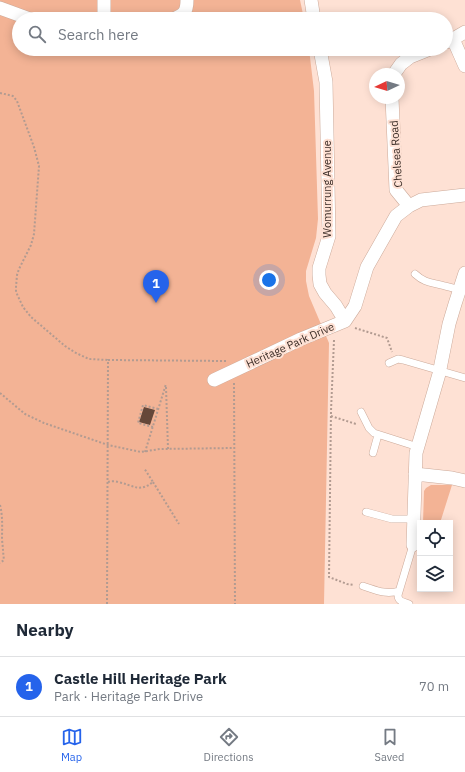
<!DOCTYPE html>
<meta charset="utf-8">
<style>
body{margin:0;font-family:"IBM Plex Sans",sans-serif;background:#f6f6f7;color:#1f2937}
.controls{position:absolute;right:12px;bottom:12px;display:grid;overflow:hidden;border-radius:0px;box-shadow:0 2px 10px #0003}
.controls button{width:36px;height:36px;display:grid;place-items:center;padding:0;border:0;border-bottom:1px solid #e0e1e3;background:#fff;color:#1f2937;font:20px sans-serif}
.compass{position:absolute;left:369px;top:68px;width:36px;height:36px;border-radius:50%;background:#fff;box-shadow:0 2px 10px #0003;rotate:266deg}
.you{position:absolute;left:269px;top:280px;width:14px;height:14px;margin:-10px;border:3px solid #fff;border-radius:50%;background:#1a73e8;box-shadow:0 0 0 6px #1a73e833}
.badge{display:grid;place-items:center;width:26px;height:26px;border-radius:50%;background:#2563eb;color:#fff;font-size:13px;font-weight:700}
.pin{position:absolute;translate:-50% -33px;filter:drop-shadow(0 1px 2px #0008)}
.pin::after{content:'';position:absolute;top:21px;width:14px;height:12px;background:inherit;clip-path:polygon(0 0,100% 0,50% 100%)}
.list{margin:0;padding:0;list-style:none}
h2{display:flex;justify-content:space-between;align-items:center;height:52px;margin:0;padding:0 16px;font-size:17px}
h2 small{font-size:13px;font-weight:400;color:#747a83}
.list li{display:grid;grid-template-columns:26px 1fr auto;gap:12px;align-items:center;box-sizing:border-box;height:60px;padding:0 16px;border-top:1px solid #e0e1e3}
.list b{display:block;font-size:15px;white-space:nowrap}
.list p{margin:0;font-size:13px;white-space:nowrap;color:#747a83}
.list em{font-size:13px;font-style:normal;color:#747a83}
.icon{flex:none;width:22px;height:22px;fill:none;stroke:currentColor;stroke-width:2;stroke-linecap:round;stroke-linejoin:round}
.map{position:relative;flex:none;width:465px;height:604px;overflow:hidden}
.search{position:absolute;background:#fff;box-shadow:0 2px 10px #0003;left:12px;right:12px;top:12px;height:44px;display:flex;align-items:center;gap:10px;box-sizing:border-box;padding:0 14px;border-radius:22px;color:#747a83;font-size:15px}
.sheet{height:112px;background:#fff}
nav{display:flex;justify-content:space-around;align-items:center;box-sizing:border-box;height:56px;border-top:1px solid #e0e1e3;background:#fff;font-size:11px;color:#747a83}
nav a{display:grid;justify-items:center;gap:2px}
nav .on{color:#2563eb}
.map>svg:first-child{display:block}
.green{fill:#f3b395}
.building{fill:#654739}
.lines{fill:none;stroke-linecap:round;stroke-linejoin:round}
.service-casing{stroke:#ccaa9a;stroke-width:8}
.minor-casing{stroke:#ccaa9a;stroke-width:14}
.path{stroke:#b29b91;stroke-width:2;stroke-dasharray:2 2;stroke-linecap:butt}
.service{stroke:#fff;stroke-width:7}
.minor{stroke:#fff;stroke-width:13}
.labels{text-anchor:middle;stroke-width:4;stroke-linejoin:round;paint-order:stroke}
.street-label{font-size:11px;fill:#3b2d27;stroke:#fee1d4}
</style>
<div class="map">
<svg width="465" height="604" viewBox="0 0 465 604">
<rect width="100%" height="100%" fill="#fee1d4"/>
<path class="green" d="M 0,0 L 300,0 L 304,19 L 19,19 L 19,49 L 309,49 L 314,91 L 318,219 L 316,238 L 306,271 L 306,281 L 309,296 L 329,343 L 324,604 L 0,604 Z
M 431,485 L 452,485 L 440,523 L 423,523 L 424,491 L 426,488 Z"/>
<path class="building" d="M 144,407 L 155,410 L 150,425 L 139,422 Z"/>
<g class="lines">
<g class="service-casing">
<path id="service" d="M 415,274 C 426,284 432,282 445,286 C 450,287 456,289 461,291
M 389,363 L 398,359 L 403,360 L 465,378
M 361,412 L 369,428 L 374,433 L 418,447
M 373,453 L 378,435
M 366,512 L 392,519 L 414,519
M 363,586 C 376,590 385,595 399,591
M 409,604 C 404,602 398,602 398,595 L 413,545"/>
</g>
<g class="minor-casing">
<path id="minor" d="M 311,0 L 314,19
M 0,8 L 30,19
M 104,19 L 104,0
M 173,19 C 184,15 187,12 187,0
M 453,39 L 465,66
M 446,42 L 453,39 L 465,32
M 320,49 L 326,82 L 329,236 L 319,268 L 319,275 L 320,284 L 325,293 L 336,306 L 345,321
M 394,74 L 401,64 L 410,57 L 430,49
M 392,98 L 396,190 L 409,206
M 214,380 L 301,339 L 345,321 L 355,306 L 367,267 L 396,216 L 409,206 L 421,200 L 465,195
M 415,474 L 452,478 L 465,481
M 413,545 L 416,453 L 439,374 L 449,324 L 455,304 L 465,273"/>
</g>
<path class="path" d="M 0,93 L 13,96 L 17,101 L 34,147 L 39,166 L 34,234 L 31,245 L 19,269 L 17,275 L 16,287 L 16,292 L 23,307 L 31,317 L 65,346 L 76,353 L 89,359 L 108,360
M 355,328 L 387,338 L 392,352
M 334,340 L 331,411 L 329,577 L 347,584 L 354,585
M 234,383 L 235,604
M 166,387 L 168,449
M 0,393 L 25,414 L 44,423 L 108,445 L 141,452 L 160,449 L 234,448
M 331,416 L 356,424
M 153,427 L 138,423 L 143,405 L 158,409
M 145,452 L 166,384
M 108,482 C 111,481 115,481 118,482 C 133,485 139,493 153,482 L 144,468
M 153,482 L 179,524
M 0,505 C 3,517 2,528 2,540 C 3,547 3,553 4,560 L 0,563
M 107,604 L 108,360 L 226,361"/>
<use href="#service" class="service"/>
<use href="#minor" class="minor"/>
</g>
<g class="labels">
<g class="street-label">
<text transform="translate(396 154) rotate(-94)" y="4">Chelsea Road</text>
<text transform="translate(327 189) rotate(-90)" y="4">Womurrung Avenue</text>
<text transform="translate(290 345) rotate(-24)" y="4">Heritage Park Drive</text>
</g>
</g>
</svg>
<div class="controls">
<button><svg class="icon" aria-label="locate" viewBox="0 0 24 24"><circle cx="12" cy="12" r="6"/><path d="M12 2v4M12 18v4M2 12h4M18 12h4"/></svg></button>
<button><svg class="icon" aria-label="layers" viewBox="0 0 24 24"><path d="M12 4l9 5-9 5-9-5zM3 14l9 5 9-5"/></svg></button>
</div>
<svg class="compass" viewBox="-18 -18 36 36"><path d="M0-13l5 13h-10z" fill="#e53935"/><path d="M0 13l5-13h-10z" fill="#747a83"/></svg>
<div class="you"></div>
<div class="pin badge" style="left:156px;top:303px">1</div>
<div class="search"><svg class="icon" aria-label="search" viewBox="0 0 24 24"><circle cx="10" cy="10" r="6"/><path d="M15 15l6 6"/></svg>Search here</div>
</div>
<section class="sheet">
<h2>Nearby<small></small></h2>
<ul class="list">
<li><span class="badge">1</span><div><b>Castle Hill Heritage Park</b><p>Park · Heritage Park Drive</p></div><em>70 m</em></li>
</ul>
</section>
<nav>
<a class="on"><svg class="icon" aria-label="map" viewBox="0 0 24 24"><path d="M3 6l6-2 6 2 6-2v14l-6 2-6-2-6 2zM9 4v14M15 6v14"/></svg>Map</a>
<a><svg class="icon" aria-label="directions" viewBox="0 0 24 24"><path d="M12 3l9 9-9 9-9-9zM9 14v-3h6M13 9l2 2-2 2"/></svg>Directions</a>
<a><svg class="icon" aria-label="saved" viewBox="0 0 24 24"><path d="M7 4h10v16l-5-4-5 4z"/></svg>Saved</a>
</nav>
